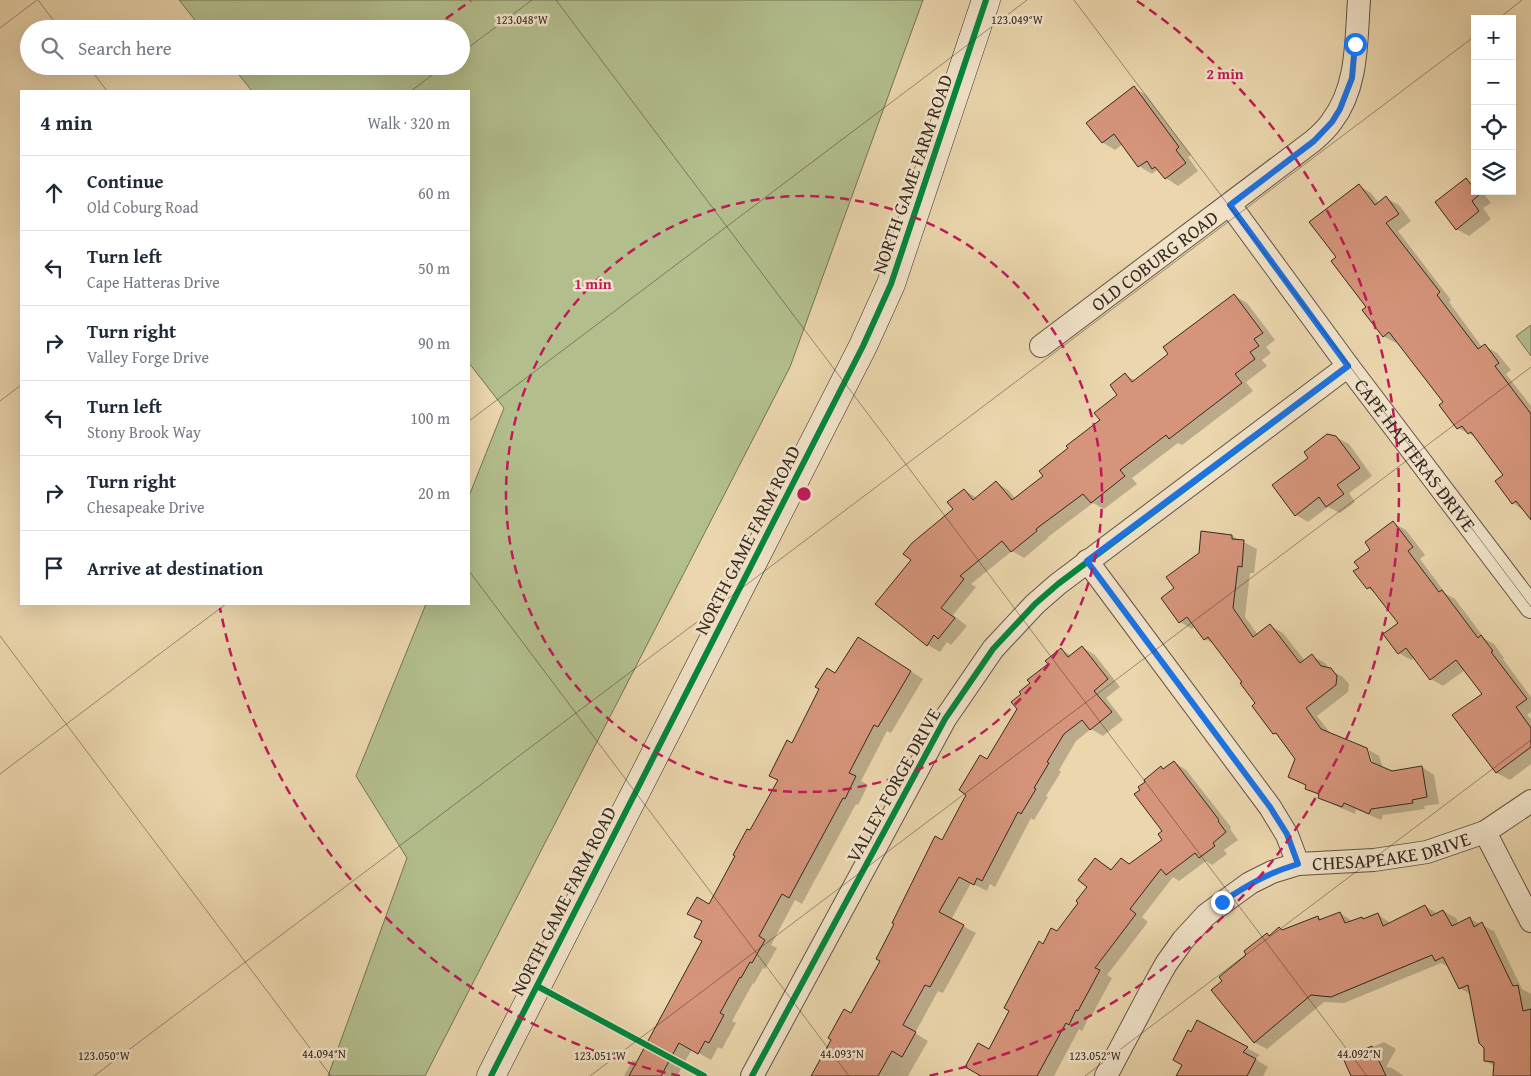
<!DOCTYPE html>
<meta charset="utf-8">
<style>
body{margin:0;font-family:"Gentium Book Plus",serif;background:#f2f2f3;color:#1f2937}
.controls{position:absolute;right:15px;top:15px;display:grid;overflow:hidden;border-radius:0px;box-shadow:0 5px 20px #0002}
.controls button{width:45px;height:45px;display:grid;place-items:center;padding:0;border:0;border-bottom:1px solid #e0e1e3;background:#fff;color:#1f2937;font:25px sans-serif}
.stop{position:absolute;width:15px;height:15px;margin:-11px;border:4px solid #1a73e8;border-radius:50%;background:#fff}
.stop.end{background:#1a73e8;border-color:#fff;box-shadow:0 1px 5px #0008}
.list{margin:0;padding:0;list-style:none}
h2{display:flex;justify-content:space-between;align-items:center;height:65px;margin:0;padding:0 20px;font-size:21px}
h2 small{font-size:16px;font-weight:400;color:#747a83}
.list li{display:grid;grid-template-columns:32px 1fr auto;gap:15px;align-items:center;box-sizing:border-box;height:75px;padding:0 20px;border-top:1px solid #e0e1e3}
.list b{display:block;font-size:19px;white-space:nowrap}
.list p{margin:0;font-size:16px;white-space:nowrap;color:#747a83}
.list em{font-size:16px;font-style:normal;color:#747a83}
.icon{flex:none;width:28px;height:28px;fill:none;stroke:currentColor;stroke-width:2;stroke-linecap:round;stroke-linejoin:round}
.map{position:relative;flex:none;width:1531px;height:1076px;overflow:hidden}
.search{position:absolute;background:#fff;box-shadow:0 5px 20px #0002;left:20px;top:20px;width:450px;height:55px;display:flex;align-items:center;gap:12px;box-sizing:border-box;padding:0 18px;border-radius:28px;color:#747a83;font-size:19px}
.panel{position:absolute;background:#fff;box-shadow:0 5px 20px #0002;left:20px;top:90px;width:450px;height:515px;border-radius:0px}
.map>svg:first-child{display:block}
.green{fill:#b3be8d;stroke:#747358}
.shadow{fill:#0003}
.building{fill:#d6957b;stroke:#352822}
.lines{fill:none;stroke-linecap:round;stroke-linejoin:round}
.minor-casing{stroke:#625445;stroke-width:24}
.secondary-casing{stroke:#352822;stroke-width:29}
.minor{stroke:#f2e4ca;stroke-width:22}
.secondary{stroke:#f2e4ca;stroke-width:28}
.cycleway-casing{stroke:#f2e4ca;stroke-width:9}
.cycleway{stroke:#00873e;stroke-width:6}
.route{stroke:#1a73e8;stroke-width:6}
.ticks{fill:none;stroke:#352822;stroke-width:1;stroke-opacity:0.45}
.ring{fill:none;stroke:#c2185b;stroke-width:2.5;stroke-dasharray:9 6}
.labels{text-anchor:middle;stroke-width:5;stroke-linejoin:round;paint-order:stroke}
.street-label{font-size:19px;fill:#352822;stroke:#f2e4ca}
.ticks-label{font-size:12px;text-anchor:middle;fill:#352822;stroke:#f2e4ca;stroke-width:5;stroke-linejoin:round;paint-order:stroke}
.centre{fill:#c2185b;stroke:#f2e4ca;stroke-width:2.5}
.ring-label{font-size:15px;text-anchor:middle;font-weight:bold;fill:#c2185b;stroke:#f2e4ca;stroke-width:5;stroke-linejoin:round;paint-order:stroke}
</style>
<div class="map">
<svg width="1531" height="1076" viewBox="0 0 1531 1076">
<rect width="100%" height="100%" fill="#ebd6ad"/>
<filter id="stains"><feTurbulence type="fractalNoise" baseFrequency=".004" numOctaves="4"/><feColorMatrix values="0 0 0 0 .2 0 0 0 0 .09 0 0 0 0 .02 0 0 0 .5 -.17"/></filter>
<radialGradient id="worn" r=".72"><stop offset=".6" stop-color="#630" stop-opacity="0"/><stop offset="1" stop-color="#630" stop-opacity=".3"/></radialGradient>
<path class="green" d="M 179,0 L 923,0 L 790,367 L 425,1076 L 328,1076 L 407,858 L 356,776 L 426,604 L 469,604 L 469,496 L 504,408 L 469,363 L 469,91 L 252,91 L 232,66 L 461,66 L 461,29 L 202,29 Z
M 1531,325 L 1531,356 L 1516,336 Z"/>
<path class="shadow" d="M 1134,88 L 1146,95 L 1191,155 L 1188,157 L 1198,171 L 1178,186 L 1166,178 L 1157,170 L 1152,174 L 1139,166 L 1123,144 L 1115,150 L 1102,142 Z
M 1466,180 L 1475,185 L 1475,191 L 1482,191 L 1491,203 L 1483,208 L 1491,219 L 1469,236 L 1456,229 Z
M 1359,186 L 1371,193 L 1379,203 L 1386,198 L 1399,205 L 1411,221 L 1398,231 L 1451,300 L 1449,302 L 1482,347 L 1485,346 L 1497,353 L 1511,370 L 1506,374 L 1531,406 L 1531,516 L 1513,503 L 1505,475 L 1477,438 L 1458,428 L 1441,406 L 1445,403 L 1398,341 L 1396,343 L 1383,336 L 1338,258 Z
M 1235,296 L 1247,303 L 1275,340 L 1266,347 L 1271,353 L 1262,360 L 1267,366 L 1246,382 L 1253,391 L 1182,445 L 1178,443 L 1132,478 L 1137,484 L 1104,509 L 1093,503 L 1048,537 L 1048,538 L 1024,558 L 1012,551 L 971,584 L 976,587 L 953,615 L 967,626 L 951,645 L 947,642 L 940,652 L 928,645 L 877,603 L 954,509 L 964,490 L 977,498 L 996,482 L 1008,490 L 1016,499 L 1045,477 L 1070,448 L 1101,420 L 1119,395 L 1125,375 L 1136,381 L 1170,355 Z
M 1336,437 L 1349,444 L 1372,476 L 1349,493 L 1355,502 L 1340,513 L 1328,507 L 1308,522 L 1296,515 L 1310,458 Z
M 1393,523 L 1406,530 L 1425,555 L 1420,559 L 1446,594 L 1455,599 L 1485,639 L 1494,644 L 1504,658 L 1503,659 L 1531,697 L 1531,712 L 1527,715 L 1531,719 L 1531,764 L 1510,780 L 1497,773 L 1454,716 L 1483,694 L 1465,670 L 1443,686 L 1431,679 L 1415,658 L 1411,660 L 1399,653 L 1399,624 L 1377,594 L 1368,588 L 1361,568 L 1372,550 Z
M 1232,536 L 1257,549 L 1254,573 L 1250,573 L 1245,617 L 1258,635 L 1270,626 L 1283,633 L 1305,661 L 1312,656 L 1325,663 L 1329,669 L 1343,677 L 1349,684 L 1348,692 L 1317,716 L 1331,734 L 1372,768 L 1374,767 L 1369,750 L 1379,756 L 1383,768 L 1391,772 L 1422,767 L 1434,775 L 1439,804 L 1424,806 L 1425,809 L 1383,815 L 1381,820 L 1356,809 L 1355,814 L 1332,804 L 1307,788 L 1307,786 L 1289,776 L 1296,758 L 1280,737 L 1274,733 L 1244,682 L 1216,645 L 1205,639 L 1196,626 L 1192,629 L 1180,622 Z
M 871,646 L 923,679 L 891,733 L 887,731 L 861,781 L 868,785 L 858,805 L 856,804 L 802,904 L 795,900 L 771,945 L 777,948 L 765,969 L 763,968 L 754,984 L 753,983 L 732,1021 L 736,1023 L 722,1049 L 718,1047 L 711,1060 L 692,1049 L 677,1076 L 624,1076 L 633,1060 L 638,1063 L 704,941 L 710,906 L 779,780 L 792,744 L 836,675 Z
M 1082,647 L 1095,655 L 1120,687 L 1106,698 L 1123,720 L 1103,736 L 1091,729 L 1076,741 L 1059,770 L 1061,772 L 1046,796 L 1048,797 L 1034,820 L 1031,818 L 995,887 L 990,884 L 987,891 L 971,883 L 951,920 L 976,933 L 943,993 L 938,991 L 915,1033 L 928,1041 L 908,1076 L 812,1076 L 851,1014 L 881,961 L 943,842 L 987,761 L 1018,709 L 1023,694 L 1061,650 L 1072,656 Z
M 1174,762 L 1186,770 L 1231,827 L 1230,829 L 1238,840 L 1224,850 L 1227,854 L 1212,865 L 1206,861 L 1179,881 L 1173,877 L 1142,917 L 1148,922 L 1107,975 L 1112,978 L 1091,1017 L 1089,1017 L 1082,1031 L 1079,1029 L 1054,1076 L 977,1076 L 1043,945 L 1057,932 L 1080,903 L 1088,887 L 1096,859 L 1113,870 L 1121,859 L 1131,865 L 1164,840 L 1161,768 L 1164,770 Z
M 1425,906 L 1438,914 L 1443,911 L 1456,918 L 1459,924 L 1470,919 L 1494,931 L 1522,989 L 1531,994 L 1531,1076 L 1494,1076 L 1495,1066 L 1485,1061 L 1486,1048 L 1470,994 L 1460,988 L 1449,967 L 1441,963 L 1344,1003 L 1324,1002 L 1267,1049 L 1254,1042 L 1248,955 L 1267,935 L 1270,936 L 1318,917 L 1323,920 L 1340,913 L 1352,921 L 1362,918 L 1365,920 L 1378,915 L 1391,923 Z
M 1198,1022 L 1260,1055 L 1255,1059 L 1268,1067 L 1263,1076 L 1178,1076 L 1184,1065 L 1192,1034 Z
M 1384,1042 L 1396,1049 L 1386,1067 L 1392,1068 L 1404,1076 L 1352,1076 L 1345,1059 Z"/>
<path class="building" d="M 1134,86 L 1179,147 L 1176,150 L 1186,163 L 1165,179 L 1155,167 L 1152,169 L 1147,161 L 1138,167 L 1114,134 L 1102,143 L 1086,123 Z
M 1466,178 L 1479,195 L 1472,201 L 1479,211 L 1456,230 L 1435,202 Z
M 1359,184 L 1375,205 L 1386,196 L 1399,214 L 1386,223 L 1440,292 L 1437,295 L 1478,349 L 1485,344 L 1499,363 L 1495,366 L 1531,414 L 1531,520 L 1516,501 L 1512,504 L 1495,481 L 1503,475 L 1471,432 L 1468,434 L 1462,426 L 1457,429 L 1439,405 L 1443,402 L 1389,332 L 1383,337 L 1362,310 L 1366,307 L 1331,261 L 1336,257 L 1309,222 Z
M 1234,294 L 1263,333 L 1254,339 L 1259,346 L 1250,352 L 1255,359 L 1235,374 L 1242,383 L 1169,439 L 1166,435 L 1120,470 L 1125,476 L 1091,503 L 1083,494 L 1036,529 L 1037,531 L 1011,552 L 1002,541 L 960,576 L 964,579 L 941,608 L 955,618 L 938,639 L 934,635 L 927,646 L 875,604 L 911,560 L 903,554 L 912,543 L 953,509 L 947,502 L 964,489 L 973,500 L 996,481 L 1012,500 L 1043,476 L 1039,471 L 1068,448 L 1066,446 L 1100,420 L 1094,413 L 1117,395 L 1110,385 L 1125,373 L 1132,382 L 1168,354 L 1163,347 Z
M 1327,434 L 1336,436 L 1360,468 L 1337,485 L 1344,494 L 1326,507 L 1319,497 L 1295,516 L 1272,485 L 1308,458 L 1304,452 Z
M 1393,521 L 1413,547 L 1408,551 L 1439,592 L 1442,590 L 1478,638 L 1481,635 L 1493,651 L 1491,652 L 1527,699 L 1516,707 L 1531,728 L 1531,747 L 1496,773 L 1452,715 L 1482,694 L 1456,660 L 1430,680 L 1406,648 L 1398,654 L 1383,634 L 1398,623 L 1370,587 L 1367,589 L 1353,571 L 1359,568 L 1354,562 L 1370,550 L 1365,542 Z
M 1201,531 L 1232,535 L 1232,539 L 1244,540 L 1242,567 L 1238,566 L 1233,608 L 1253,637 L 1270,624 L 1300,663 L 1312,654 L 1321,666 L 1331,668 L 1337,676 L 1336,685 L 1306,708 L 1321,729 L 1367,748 L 1371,762 L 1392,771 L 1422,766 L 1427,797 L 1412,800 L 1413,803 L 1371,809 L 1369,814 L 1344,803 L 1342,807 L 1318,798 L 1319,794 L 1305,789 L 1306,785 L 1288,777 L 1295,759 L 1276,733 L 1273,734 L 1252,706 L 1255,703 L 1240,683 L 1242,682 L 1208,637 L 1204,640 L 1187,617 L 1179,623 L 1161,598 L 1174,588 L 1166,577 L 1199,553 Z
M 858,637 L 911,671 L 878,727 L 874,725 L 849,773 L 856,776 L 845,799 L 843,798 L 789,898 L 782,894 L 759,936 L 765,940 L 752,963 L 750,962 L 741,978 L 740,977 L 720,1013 L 724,1015 L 709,1043 L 705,1041 L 698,1054 L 679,1043 L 661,1076 L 629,1076 L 702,941 L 694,937 L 702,921 L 687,914 L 697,897 L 709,904 L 735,856 L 733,855 L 747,829 L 750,830 L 778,780 L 769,776 L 787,740 L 792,743 L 819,689 L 815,687 L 827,668 L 835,673 Z
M 1082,646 L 1108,679 L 1094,691 L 1112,712 L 1090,730 L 1082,720 L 1064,734 L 1047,762 L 1049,763 L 1034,788 L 1036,789 L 1021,814 L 1018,812 L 982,881 L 977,878 L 974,885 L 959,877 L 939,912 L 964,925 L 930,987 L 925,985 L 903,1025 L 916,1032 L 902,1057 L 892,1051 L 878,1076 L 811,1076 L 831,1040 L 828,1038 L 844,1009 L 851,1013 L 880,961 L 876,959 L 894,924 L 892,923 L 935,836 L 942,840 L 966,795 L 959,790 L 980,755 L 987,759 L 1017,709 L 1011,702 L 1021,694 L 1019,692 L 1030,683 L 1027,680 L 1048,664 L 1045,661 L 1061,648 L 1068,657 Z
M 1174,761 L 1219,820 L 1218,821 L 1226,832 L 1213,843 L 1215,846 L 1199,858 L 1195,853 L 1166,875 L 1161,869 L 1130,909 L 1136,914 L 1095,968 L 1100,970 L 1078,1011 L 1076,1010 L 1069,1025 L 1066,1023 L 1037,1076 L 981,1076 L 965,1067 L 978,1043 L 989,1049 L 1009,1011 L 1004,1008 L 1039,941 L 1043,944 L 1051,928 L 1057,931 L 1078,903 L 1076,901 L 1087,887 L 1078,880 L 1095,858 L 1111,870 L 1121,858 L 1129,864 L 1162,840 L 1158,834 L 1162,831 L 1134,794 L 1140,790 L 1138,787 L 1145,782 L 1144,780 L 1161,766 L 1163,769 Z
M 1425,905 L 1431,916 L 1443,910 L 1452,926 L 1470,917 L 1474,927 L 1482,922 L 1513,986 L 1518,985 L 1523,1011 L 1531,1009 L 1531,1076 L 1493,1076 L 1494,1062 L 1484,1061 L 1484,1048 L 1479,1043 L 1468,985 L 1459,989 L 1443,957 L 1435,961 L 1432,955 L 1331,997 L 1311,995 L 1254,1043 L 1211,990 L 1222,981 L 1219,977 L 1246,955 L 1244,951 L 1267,933 L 1269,936 L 1279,927 L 1282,930 L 1318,916 L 1319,920 L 1340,912 L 1345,923 L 1362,917 L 1363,919 L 1378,913 L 1383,926 Z
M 1197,1020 L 1248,1047 L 1243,1052 L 1256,1059 L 1247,1076 L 1176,1076 L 1182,1065 L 1173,1060 L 1188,1030 L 1191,1032 Z
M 1372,1046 L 1386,1076 L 1351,1076 L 1343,1058 Z"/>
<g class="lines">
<g class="minor-casing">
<g id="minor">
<path id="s1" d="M 1230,205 L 1348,366 L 1531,607"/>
<path id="s2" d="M 1041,346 L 1313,141 C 1320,135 1327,129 1332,121 C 1358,87 1356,41 1359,0"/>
<path d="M 1087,561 L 1270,807 L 1287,835 L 1298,864"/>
<path d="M 1485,832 L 1531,921"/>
<path d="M 752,1076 L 945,719 L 993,649 L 1035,604 L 1058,584 L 1348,366"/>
<path id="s3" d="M 1106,1076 L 1152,989 L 1166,964 L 1183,940 L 1206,915 L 1250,883 L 1272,872 L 1298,864 L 1374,860 L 1427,852 L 1485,832 L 1531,801"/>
</g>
</g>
<g class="secondary-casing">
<path id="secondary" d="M 491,1076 L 863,346 L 891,284 L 986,0"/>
</g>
<use href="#minor" class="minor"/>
<use href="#secondary" class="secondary"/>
<g class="cycleway-casing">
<path id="cycleway" d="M 537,986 L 704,1076
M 491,1076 L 863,346 L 891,284 L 986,0
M 752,1076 L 945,719 L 993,649 L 1035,604 L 1058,584 L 1348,366"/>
</g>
<use href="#cycleway" class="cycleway"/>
</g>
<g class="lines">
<path class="route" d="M 1222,902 C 1249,884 1268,873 1298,864 L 1287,834 L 1270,807 L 1087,561 L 1348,366 L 1230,205 L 1314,141 L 1332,122 L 1340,109 L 1352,78 L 1355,44"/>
</g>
<path class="ticks" d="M 38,0 L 60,29M 556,0 L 1367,1076M 1074,0 L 1531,607M 1498,19 L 1522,0M 0,28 L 37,0M 461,53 L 532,0M 88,66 L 107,91M 411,91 L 444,66M 0,401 L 21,385M 469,421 L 1027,0M 469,571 L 849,1076M 0,636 L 331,1076M 0,774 L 226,604M 94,1076 L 1475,36M 590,1076 L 1531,367M 1085,1076 L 1531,740"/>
<g class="ring">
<circle cx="804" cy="494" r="298"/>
<path d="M680 1076A595 595 0 0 1 220 608M434 28A595 595 0 0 1 471 1M1137 1A595 595 0 0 1 928 1076"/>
</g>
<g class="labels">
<g class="street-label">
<text transform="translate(912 174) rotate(-71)" y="7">NORTH GAME FARM ROAD</text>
<text dy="7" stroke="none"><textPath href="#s2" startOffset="142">OLD COBURG ROAD</textPath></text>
<text dy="7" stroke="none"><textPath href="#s1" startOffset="311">CAPE HATTERAS DRIVE</textPath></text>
<text transform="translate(747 540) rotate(-63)" y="7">NORTH GAME FARM ROAD</text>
<text transform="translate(893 785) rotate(-61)" y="7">VALLEY FORGE DRIVE</text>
<text dy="7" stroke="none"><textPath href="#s3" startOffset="391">CHESAPEAKE DRIVE</textPath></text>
<text transform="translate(563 901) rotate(-63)" y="7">NORTH GAME FARM ROAD</text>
</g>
</g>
<g class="ticks-label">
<text x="522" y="24">123.048°W</text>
<text x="1017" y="24">123.049°W</text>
<text x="324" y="1058">44.094°N</text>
<text x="842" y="1058">44.093°N</text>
<text x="1359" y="1058">44.092°N</text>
<text x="104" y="1060">123.050°W</text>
<text x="600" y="1060">123.051°W</text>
<text x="1095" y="1060">123.052°W</text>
</g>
<circle cx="804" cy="494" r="8" class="centre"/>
<g class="ring-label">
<text x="1225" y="79">2 min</text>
<text x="593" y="289">1 min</text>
</g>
<rect width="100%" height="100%" filter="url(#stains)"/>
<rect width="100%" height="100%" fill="url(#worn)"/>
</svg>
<div class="controls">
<button>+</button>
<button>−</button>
<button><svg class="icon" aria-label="locate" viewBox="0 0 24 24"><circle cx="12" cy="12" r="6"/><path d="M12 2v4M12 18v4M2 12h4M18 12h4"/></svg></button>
<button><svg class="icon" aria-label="layers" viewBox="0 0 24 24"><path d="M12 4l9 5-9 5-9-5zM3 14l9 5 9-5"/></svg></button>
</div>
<div class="stop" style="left:1355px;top:44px"></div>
<div class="stop end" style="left:1222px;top:902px"></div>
<div class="search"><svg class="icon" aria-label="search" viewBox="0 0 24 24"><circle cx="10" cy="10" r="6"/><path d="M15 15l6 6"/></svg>Search here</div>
<section class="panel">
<h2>4 min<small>Walk · 320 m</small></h2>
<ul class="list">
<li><svg class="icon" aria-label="ahead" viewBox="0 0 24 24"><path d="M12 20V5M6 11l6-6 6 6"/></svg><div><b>Continue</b><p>Old Coburg Road</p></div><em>60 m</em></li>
<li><svg class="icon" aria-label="left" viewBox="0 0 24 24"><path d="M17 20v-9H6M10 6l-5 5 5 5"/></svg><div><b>Turn left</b><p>Cape Hatteras Drive</p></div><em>50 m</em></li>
<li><svg class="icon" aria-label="right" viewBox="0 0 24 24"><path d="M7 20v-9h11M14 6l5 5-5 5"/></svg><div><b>Turn right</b><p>Valley Forge Drive</p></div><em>90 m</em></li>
<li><svg class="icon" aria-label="left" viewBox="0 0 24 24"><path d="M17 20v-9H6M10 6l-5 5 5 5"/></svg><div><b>Turn left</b><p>Stony Brook Way</p></div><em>100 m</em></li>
<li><svg class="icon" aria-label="right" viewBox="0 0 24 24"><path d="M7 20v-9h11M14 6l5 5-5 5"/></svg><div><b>Turn right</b><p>Chesapeake Drive</p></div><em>20 m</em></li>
<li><svg class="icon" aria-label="arrive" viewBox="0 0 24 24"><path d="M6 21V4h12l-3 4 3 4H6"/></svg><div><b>Arrive at destination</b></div></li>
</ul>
</section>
</div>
